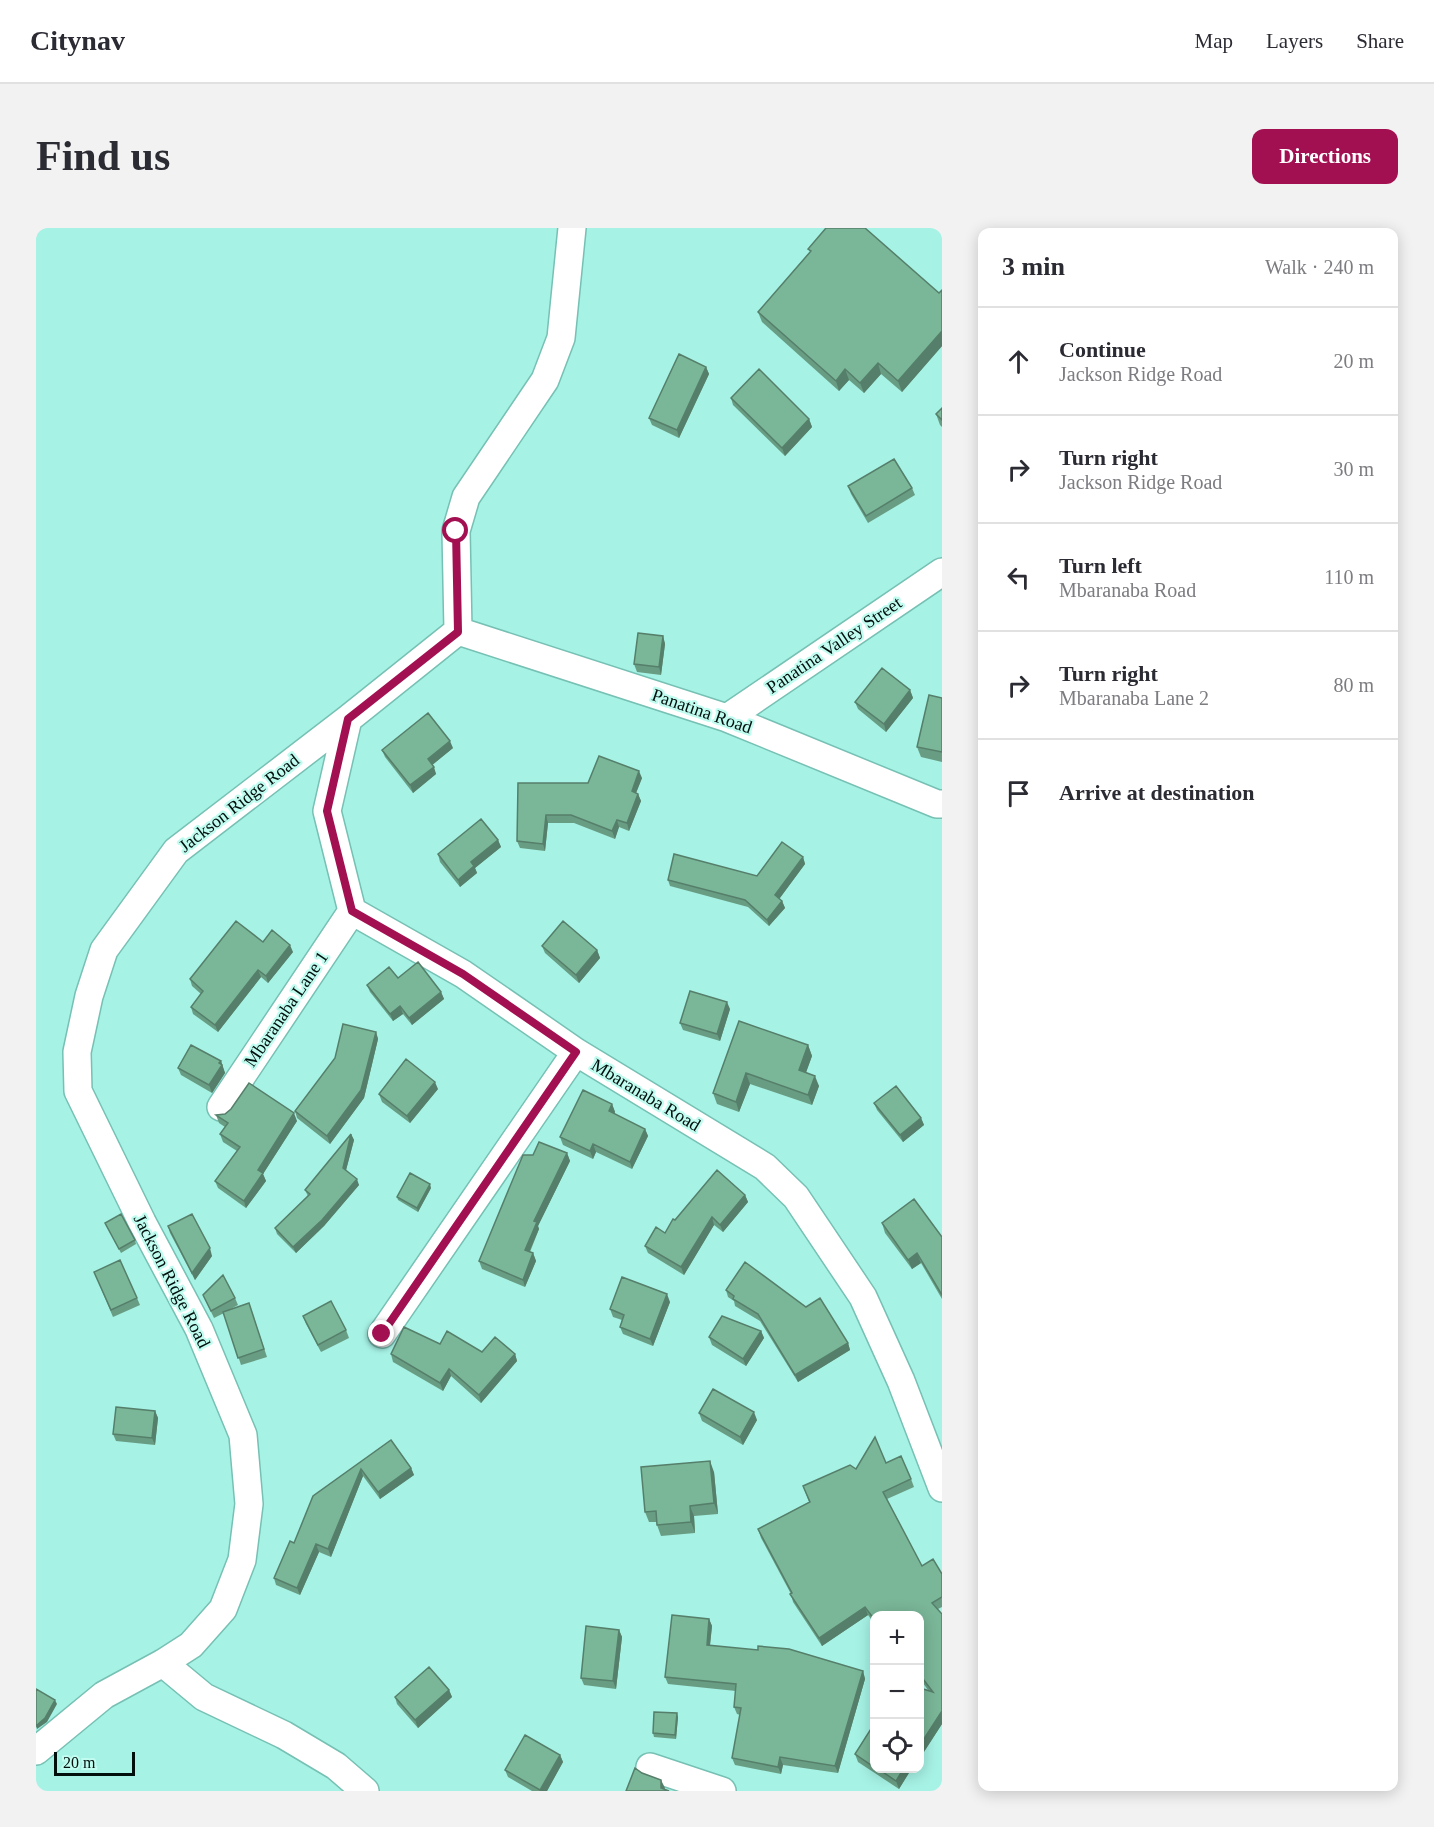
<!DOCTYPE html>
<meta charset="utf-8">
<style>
body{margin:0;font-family:"Times New Roman",serif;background:#f2f2f3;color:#2b2b33}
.controls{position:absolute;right:18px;bottom:18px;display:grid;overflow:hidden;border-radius:12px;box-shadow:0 3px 15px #0003}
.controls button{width:54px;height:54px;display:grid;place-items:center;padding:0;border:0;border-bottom:2px solid #e1e1e2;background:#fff;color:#2b2b33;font:30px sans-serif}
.scale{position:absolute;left:18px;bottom:15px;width:81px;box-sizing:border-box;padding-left:6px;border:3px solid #000f0c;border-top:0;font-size:16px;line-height:21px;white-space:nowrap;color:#000f0c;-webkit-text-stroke:4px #c1fcf1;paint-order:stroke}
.stop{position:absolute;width:18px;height:18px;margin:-14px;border:4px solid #a31052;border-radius:50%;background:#fff}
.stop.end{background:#a31052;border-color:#fff;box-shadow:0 2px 6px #0008}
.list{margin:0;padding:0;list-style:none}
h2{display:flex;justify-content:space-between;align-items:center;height:78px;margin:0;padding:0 24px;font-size:26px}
h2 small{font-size:20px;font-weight:400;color:#7c7c81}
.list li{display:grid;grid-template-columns:39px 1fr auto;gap:18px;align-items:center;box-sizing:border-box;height:108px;padding:0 24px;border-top:2px solid #e1e1e2}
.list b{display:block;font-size:22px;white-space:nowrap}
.list p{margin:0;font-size:20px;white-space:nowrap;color:#7c7c81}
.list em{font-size:20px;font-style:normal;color:#7c7c81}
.icon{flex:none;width:33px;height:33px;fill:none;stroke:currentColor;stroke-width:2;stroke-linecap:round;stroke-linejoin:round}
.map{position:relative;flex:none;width:906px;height:1563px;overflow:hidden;border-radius:12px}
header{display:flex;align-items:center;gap:36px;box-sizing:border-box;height:84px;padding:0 30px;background:#fff;border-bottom:2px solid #e1e1e2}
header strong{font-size:28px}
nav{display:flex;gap:33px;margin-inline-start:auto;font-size:21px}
.intro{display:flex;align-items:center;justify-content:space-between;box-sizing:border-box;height:144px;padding:0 36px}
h1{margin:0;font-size:42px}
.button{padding:15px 27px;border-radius:12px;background:#a31052;color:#fff;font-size:21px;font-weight:700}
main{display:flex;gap:36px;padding:0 36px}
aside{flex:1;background:#fff;border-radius:12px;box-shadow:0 3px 15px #0003}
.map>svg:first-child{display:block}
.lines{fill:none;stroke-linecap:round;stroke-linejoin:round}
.minor-casing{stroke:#76c0b4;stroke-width:30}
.minor{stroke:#fff;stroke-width:27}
.wall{fill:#699d83}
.shaded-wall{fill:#557f6a}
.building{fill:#7ab698;stroke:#557f6a;stroke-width:1.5}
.route{stroke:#a31052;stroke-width:8}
.labels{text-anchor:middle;stroke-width:4.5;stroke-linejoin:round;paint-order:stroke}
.street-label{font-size:18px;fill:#000f0c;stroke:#c1fcf1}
</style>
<header>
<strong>Citynav</strong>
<nav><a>Map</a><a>Layers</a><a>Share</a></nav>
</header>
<div class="intro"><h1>Find us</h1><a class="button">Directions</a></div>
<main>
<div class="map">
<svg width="906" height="1563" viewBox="0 0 906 1563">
<rect width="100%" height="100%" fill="#a6f2e5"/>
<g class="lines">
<g class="minor-casing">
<path id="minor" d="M 422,403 L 691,490 L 901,576 L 906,576
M 422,403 L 420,303 L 430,269 L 509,152 L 525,110 L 536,0
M 691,490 L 906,344
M 312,491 L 291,583 L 316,683 L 427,746 L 540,824 L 729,939 L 760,969 L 827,1069 L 865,1153 L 906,1260
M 185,879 L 316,683
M 346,1106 L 540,824
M 127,1435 L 168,1469 L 248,1507 L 300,1538 L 329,1563
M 0,1523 L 68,1467 L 127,1435 L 155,1417 L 187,1381 L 206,1332 L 213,1276 L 207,1207 L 163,1101 L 106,994 L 42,863 L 41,824 L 53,768 L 68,722 L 140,623 L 312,491 L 422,403
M 614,1539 L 686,1563"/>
</g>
<use href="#minor" class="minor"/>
</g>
<path class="wall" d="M 772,21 L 903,65 L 906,62 L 906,118 L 866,164 L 845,146 L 828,165 L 813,152 L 803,163 L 726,94 L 722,84 L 774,24 Z
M 670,139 L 673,146 L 643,210 L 616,197 L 613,190 Z
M 695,170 L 773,191 L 776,199 L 749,228 L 697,177 Z
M 906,180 L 906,199 L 904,197 L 900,186 Z
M 812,258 L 876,260 L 879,267 L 832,295 L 815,266 Z
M 627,408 L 629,416 L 625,447 L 601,444 L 598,436 Z
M 874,462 L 877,470 L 850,504 L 822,481 L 819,474 Z
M 906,470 L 906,534 L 885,529 L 881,519 Z
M 417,520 L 396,537 L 400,546 L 377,565 L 349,529 L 346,522 Z
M 606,550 L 600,565 L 602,566 L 605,573 L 593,603 L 583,599 L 579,611 L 538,595 L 512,595 L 509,623 L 484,620 L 481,613 L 482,555 L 552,555 Z
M 462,612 L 465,619 L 439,640 L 441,645 L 424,659 L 404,634 L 402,626 Z
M 767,629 L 769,636 L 743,671 L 746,673 L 749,680 L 733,698 L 712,679 L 634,658 L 632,652 L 721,648 Z
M 227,714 L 257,724 L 232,755 L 225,749 L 182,804 L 157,786 L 155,779 L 165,766 L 156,758 L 154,751 Z
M 506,718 L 561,722 L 564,730 L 543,755 L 509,725 Z
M 362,750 L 405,764 L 408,771 L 376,797 L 367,786 L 357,793 L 334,764 L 331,757 Z
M 694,781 L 684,813 L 647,802 L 644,795 Z
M 703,793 L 772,817 L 776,828 L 770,844 L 783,858 L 776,877 L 714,856 L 703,884 L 681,876 L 677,865 Z
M 340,804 L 342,811 L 328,870 L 294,916 L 261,890 L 259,883 Z
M 185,833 L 189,845 L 176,865 L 145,847 L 142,840 Z
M 402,861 L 374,895 L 346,874 L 343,866 Z
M 838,875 L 885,890 L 888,897 L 867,914 L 841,882 Z
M 576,876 L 579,884 L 578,886 L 609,901 L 612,908 L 596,941 L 560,924 L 557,931 L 527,917 L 524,909 Z
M 180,887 L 261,893 L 227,946 L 230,953 L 210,980 L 182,960 L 179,953 L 201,923 L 187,914 L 184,906 L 189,899 L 183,895 Z
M 315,906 L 318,912 L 310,942 L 323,957 L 288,998 L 260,1025 L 241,1006 L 239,1000 L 272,968 L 269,962 Z
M 531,925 L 534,933 L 502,998 L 503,1001 L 494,1024 L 497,1025 L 500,1033 L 489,1059 L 446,1041 L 443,1033 L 497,927 Z
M 395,960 L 382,984 L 362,972 L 361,969 Z
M 709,967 L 712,974 L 687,1004 L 678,997 L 648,1047 L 612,1025 L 609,1018 L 629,1005 L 639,992 Z
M 69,995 L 99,1012 L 100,1016 L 85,1025 Z
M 846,995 L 906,1009 L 906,1071 L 885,1035 L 876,1041 L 849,1005 Z
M 132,998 L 176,1028 L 159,1052 L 134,1005 Z
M 58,1044 L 101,1070 L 104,1077 L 77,1089 Z
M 690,1062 L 770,1079 L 812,1115 L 814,1122 L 762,1154 L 724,1093 L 699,1078 L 698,1073 L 692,1069 Z
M 167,1067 L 199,1070 L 202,1077 L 193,1082 L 213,1075 L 231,1129 L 205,1137 L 188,1085 L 178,1090 Z
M 634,1074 L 617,1118 L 587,1106 L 584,1099 L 586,1092 L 577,1089 L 574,1081 Z
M 267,1088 L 310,1102 L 313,1110 L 285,1124 L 270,1096 Z
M 725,1103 L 728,1110 L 710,1138 L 676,1117 L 673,1109 Z
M 404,1116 L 446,1124 L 479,1126 L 481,1133 L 445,1175 L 415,1148 L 407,1163 L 357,1134 L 355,1126 Z
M 119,1183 L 122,1190 L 119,1217 L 80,1213 L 77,1206 Z
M 663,1185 L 721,1192 L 707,1217 L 666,1193 Z
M 355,1212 L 375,1240 L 378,1247 L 344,1271 L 327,1248 L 295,1329 L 283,1324 L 264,1367 L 240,1357 L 238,1350 L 258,1315 L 277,1268 Z
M 850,1235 L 875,1251 L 878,1259 L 851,1271 L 886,1338 L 906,1346 L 906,1379 L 902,1381 L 906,1496 L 884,1530 L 884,1460 L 892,1462 L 884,1451 L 884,1388 L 838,1388 L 838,1395 L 832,1387 L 786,1418 L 757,1374 L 755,1366 L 725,1310 L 722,1301 L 773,1274 L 767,1258 L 820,1241 Z
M 678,1244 L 682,1286 L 658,1288 L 659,1305 L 625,1308 L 621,1297 L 621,1294 L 613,1294 L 609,1284 Z
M 673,1391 L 676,1398 L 674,1418 L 827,1443 L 829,1451 L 802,1545 L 747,1537 L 745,1546 L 699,1537 L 696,1530 L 704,1487 L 701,1486 L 698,1479 L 700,1463 L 632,1456 L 629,1449 Z
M 583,1402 L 586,1409 L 580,1461 L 548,1457 L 545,1450 Z
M 413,1462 L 416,1469 L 382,1500 L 361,1476 L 359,1469 Z
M 642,1489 L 640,1511 L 618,1509 L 617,1505 Z
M 838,1496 L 838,1540 L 876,1540 L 863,1561 L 822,1534 L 819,1526 Z
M 524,1527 L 527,1534 L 511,1563 L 496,1563 L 472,1549 L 469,1542 Z"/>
<path class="shaded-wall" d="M 906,103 L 906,118 L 866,164 L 862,153 Z
M 842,135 L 845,146 L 828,165 L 824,155 Z
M 670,139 L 673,146 L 643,210 L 641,202 Z
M 809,141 L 813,152 L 803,163 L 800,153 Z
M 773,191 L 776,199 L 749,228 L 746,220 Z
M 627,408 L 629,416 L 625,447 L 623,439 Z
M 874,462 L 877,470 L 850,504 L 848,496 Z
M 414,513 L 417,520 L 395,538 L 392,531 Z
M 398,539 L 400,546 L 377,565 L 374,557 Z
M 603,543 L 606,550 L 598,570 L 596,563 Z
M 602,566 L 605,573 L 593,603 L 591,595 Z
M 510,587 L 512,595 L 509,623 L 507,616 Z
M 581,592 L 583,599 L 579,611 L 576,603 Z
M 462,612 L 465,619 L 439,640 L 441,645 L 424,659 L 422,652 L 435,634 Z
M 767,629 L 769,636 L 741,674 L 739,667 Z
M 746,673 L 749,680 L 733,698 L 731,692 Z
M 254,717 L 257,724 L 232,755 L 230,748 Z
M 561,722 L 564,730 L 543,755 L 540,747 Z
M 222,742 L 225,749 L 182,804 L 179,797 Z
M 405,764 L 408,771 L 376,797 L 373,790 Z
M 691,774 L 694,781 L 684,813 L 681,806 Z
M 364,778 L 367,786 L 357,793 L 354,786 Z
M 340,804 L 342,811 L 328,870 L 294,916 L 291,908 Z
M 772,817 L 776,828 L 767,853 L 763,842 Z
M 185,833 L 189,845 L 176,865 L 173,857 Z
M 710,845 L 714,856 L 703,884 L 700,874 Z
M 779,848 L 783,858 L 776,877 L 772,867 Z
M 399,854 L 402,861 L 374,895 L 371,888 Z
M 576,876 L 579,884 L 576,891 L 573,883 Z
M 258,885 L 261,893 L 227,946 L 230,953 L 210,980 L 208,973 L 222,942 Z
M 885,890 L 888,897 L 867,914 L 864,907 Z
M 609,901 L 612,908 L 596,941 L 594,934 Z
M 315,906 L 318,912 L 309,946 L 307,940 Z
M 557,916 L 560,924 L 557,931 L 554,923 Z
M 531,925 L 534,933 L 502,998 L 503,1001 L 491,1029 L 489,1022 L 498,993 Z
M 321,951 L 323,957 L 288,998 L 260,1025 L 257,1019 Z
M 394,956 L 395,960 L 382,984 L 381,980 Z
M 709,967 L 712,974 L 687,1004 L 684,997 Z
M 676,989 L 678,997 L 648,1047 L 645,1039 Z
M 174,1020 L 176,1028 L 159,1052 L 156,1045 Z
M 497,1025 L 500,1033 L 489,1059 L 487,1052 Z
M 881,1025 L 885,1035 L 876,1041 L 872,1032 Z
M 631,1066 L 634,1074 L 617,1118 L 614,1111 Z
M 725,1103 L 728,1110 L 710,1138 L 707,1131 Z
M 812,1115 L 814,1122 L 762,1154 L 759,1147 Z
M 479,1126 L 481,1133 L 445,1175 L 443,1167 Z
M 413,1141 L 415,1148 L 407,1163 L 404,1155 Z
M 119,1183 L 122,1190 L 119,1217 L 116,1210 Z
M 718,1184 L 721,1192 L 707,1217 L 704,1209 Z
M 674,1233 L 678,1244 L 682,1286 L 678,1275 Z
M 375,1240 L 378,1247 L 344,1271 L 342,1264 Z
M 325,1241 L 327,1248 L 295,1329 L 292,1321 Z
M 654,1278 L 658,1288 L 659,1305 L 655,1294 Z
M 280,1316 L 283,1324 L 264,1367 L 261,1360 Z
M 829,1379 L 832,1387 L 786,1418 L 783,1410 Z
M 673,1391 L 676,1398 L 673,1425 L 671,1417 Z
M 583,1402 L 586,1409 L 580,1461 L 577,1453 Z
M 827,1443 L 829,1451 L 802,1545 L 799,1538 Z
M 413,1462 L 416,1469 L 382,1500 L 379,1492 Z
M 19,1472 L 21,1476 L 11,1494 L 1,1501 L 0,1498 Z
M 906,1483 L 906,1496 L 884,1530 L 884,1517 Z
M 641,1485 L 642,1489 L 640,1511 L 639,1507 Z
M 524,1527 L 527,1534 L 511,1563 L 505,1563 L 504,1562 Z
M 744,1529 L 747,1537 L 745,1546 L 742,1539 Z
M 868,1540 L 876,1540 L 863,1561 L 860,1553 Z
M 625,1552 L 629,1560 L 628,1563 L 625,1560 Z"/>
<path class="building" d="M 790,0 L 829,0 L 903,65 L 906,62 L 906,103 L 862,153 L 842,135 L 824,155 L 809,141 L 800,153 L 722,84 L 775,23 L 772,21 Z
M 643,126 L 670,139 L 641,202 L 613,190 Z
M 723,141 L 773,191 L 746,220 L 695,170 Z
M 906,180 L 906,192 L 900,186 Z
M 858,231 L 876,260 L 830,288 L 812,258 Z
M 602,405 L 627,408 L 623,439 L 598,436 Z
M 846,440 L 874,462 L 848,496 L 819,474 Z
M 893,467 L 906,470 L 906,524 L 881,519 Z
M 392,485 L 414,513 L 392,531 L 398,539 L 374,557 L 346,522 Z
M 563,528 L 603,543 L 596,563 L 602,566 L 591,595 L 581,592 L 576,603 L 535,587 L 510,587 L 507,616 L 481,613 L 482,555 L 552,555 Z
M 445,591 L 462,612 L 435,634 L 438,638 L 422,652 L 402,626 Z
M 746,614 L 767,629 L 739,667 L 746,673 L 731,692 L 709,672 L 632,652 L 638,626 L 721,648 Z
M 200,693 L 227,714 L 236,702 L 254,717 L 230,748 L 222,742 L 179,797 L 155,779 L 167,763 L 154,751 Z
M 527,693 L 561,722 L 540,747 L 506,718 Z
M 382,734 L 405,764 L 373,790 L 364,778 L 354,786 L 331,757 L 353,739 L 362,750 Z
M 654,763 L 691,774 L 681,806 L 644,795 Z
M 703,793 L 772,817 L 763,842 L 779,848 L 772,867 L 710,845 L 700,874 L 677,865 Z
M 307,796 L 340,804 L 325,862 L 291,908 L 259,883 L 299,830 Z
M 155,817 L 185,833 L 183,835 L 186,837 L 173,857 L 142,840 Z
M 370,831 L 399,854 L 371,888 L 343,866 Z
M 213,855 L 258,885 L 222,942 L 227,945 L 208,973 L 179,953 L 204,919 L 184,906 L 192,895 L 180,887 L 189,886 L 195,881 Z
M 860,858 L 885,890 L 864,907 L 838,875 Z
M 547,862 L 576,876 L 573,883 L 609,901 L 594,934 L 557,916 L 554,923 L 524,909 Z
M 315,906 L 307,940 L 321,951 L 286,992 L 257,1019 L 239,1000 L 274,966 L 269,962 Z
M 503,914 L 531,925 L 498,993 L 501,994 L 489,1022 L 497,1025 L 487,1052 L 443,1033 L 487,927 L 497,927 Z
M 681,942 L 709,967 L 684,997 L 676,989 L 645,1039 L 609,1018 L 620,999 L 629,1005 L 637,991 L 639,992 Z
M 374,945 L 394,956 L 381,980 L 361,969 Z
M 878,971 L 906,1009 L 906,1067 L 881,1025 L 872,1032 L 846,995 Z
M 85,986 L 99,1012 L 83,1021 L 69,995 Z
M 156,986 L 174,1020 L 156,1045 L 132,998 Z
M 84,1032 L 101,1070 L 75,1082 L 58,1044 Z
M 709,1034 L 770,1079 L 784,1070 L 812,1115 L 759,1147 L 722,1086 L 697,1071 L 698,1068 L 690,1062 Z
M 187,1047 L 199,1070 L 175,1083 L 167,1067 Z
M 586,1049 L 631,1066 L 614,1111 L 584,1099 L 588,1087 L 574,1081 Z
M 295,1073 L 310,1102 L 282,1117 L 267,1088 Z
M 213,1075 L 228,1121 L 202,1130 L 187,1084 Z
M 686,1088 L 725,1103 L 707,1131 L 673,1109 Z
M 368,1099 L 404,1116 L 411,1103 L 446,1124 L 459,1109 L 479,1126 L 443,1167 L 413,1141 L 404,1155 L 355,1126 Z
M 677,1161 L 718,1184 L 704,1209 L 663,1185 Z
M 80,1179 L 119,1183 L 116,1210 L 77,1206 Z
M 839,1209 L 850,1235 L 865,1228 L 875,1251 L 847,1264 L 886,1338 L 897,1331 L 906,1346 L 906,1369 L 896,1375 L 906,1386 L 906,1483 L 884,1517 L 884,1460 L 897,1464 L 884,1447 L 884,1388 L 838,1388 L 838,1391 L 829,1379 L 783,1410 L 754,1366 L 756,1365 L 722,1301 L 774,1274 L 767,1258 L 814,1237 L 820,1241 Z
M 355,1212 L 375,1240 L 342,1264 L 325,1241 L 292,1321 L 280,1316 L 261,1360 L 238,1350 L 254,1313 L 258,1315 L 277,1268 Z
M 674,1233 L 678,1275 L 654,1278 L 655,1294 L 621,1297 L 620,1283 L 609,1284 L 605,1239 Z
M 636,1387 L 673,1391 L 671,1417 L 722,1422 L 722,1418 L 753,1421 L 827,1443 L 799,1538 L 744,1529 L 742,1539 L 696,1530 L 705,1480 L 698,1479 L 700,1456 L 629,1449 Z
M 550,1398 L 583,1402 L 577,1453 L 545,1450 Z
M 393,1439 L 413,1462 L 379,1492 L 359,1469 Z
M 0,1461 L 19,1472 L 9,1490 L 0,1498 Z
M 618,1484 L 641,1485 L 639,1507 L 617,1505 Z
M 838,1496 L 838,1539 L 819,1526 Z
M 489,1507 L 524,1527 L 504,1562 L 469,1542 Z
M 599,1540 L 606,1545 L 625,1552 L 625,1560 L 633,1563 L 590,1563 Z
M 841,1540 L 868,1540 L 860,1553 Z"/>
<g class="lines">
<path class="route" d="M 346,1106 L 540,824 L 427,746 L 316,683 L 291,583 L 312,491 L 422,404 L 420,303"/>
</g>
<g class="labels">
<g class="street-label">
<text transform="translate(798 417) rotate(-34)" y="6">Panatina Valley Street</text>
<text transform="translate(666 483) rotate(19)" y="6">Panatina Road</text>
<text transform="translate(203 575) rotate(-38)" y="6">Jackson Ridge Road</text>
<text transform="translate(250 781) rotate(-56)" y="6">Mbaranaba Lane 1</text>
<text transform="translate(610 867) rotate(31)" y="6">Mbaranaba Road</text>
<text transform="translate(136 1053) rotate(63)" y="6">Jackson Ridge Road</text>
</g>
</g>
</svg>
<div class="controls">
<button>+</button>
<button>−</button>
<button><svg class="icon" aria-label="locate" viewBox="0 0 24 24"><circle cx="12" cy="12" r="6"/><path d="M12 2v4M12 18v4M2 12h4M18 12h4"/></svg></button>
</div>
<div class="scale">20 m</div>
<div class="stop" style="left:420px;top:303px"></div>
<div class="stop end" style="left:346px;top:1106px"></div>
</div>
<aside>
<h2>3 min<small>Walk · 240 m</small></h2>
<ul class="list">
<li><svg class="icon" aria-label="ahead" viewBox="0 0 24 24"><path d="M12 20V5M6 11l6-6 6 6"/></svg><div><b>Continue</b><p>Jackson Ridge Road</p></div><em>20 m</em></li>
<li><svg class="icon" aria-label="right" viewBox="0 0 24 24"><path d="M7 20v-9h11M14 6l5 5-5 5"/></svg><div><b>Turn right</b><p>Jackson Ridge Road</p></div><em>30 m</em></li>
<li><svg class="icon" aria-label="left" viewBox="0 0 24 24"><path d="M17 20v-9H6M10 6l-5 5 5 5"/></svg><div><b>Turn left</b><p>Mbaranaba Road</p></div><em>110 m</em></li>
<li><svg class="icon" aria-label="right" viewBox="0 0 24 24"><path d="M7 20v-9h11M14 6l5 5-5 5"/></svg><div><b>Turn right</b><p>Mbaranaba Lane 2</p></div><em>80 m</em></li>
<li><svg class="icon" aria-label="arrive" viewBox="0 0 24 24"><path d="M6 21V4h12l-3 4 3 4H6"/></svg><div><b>Arrive at destination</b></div></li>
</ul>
</aside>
</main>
